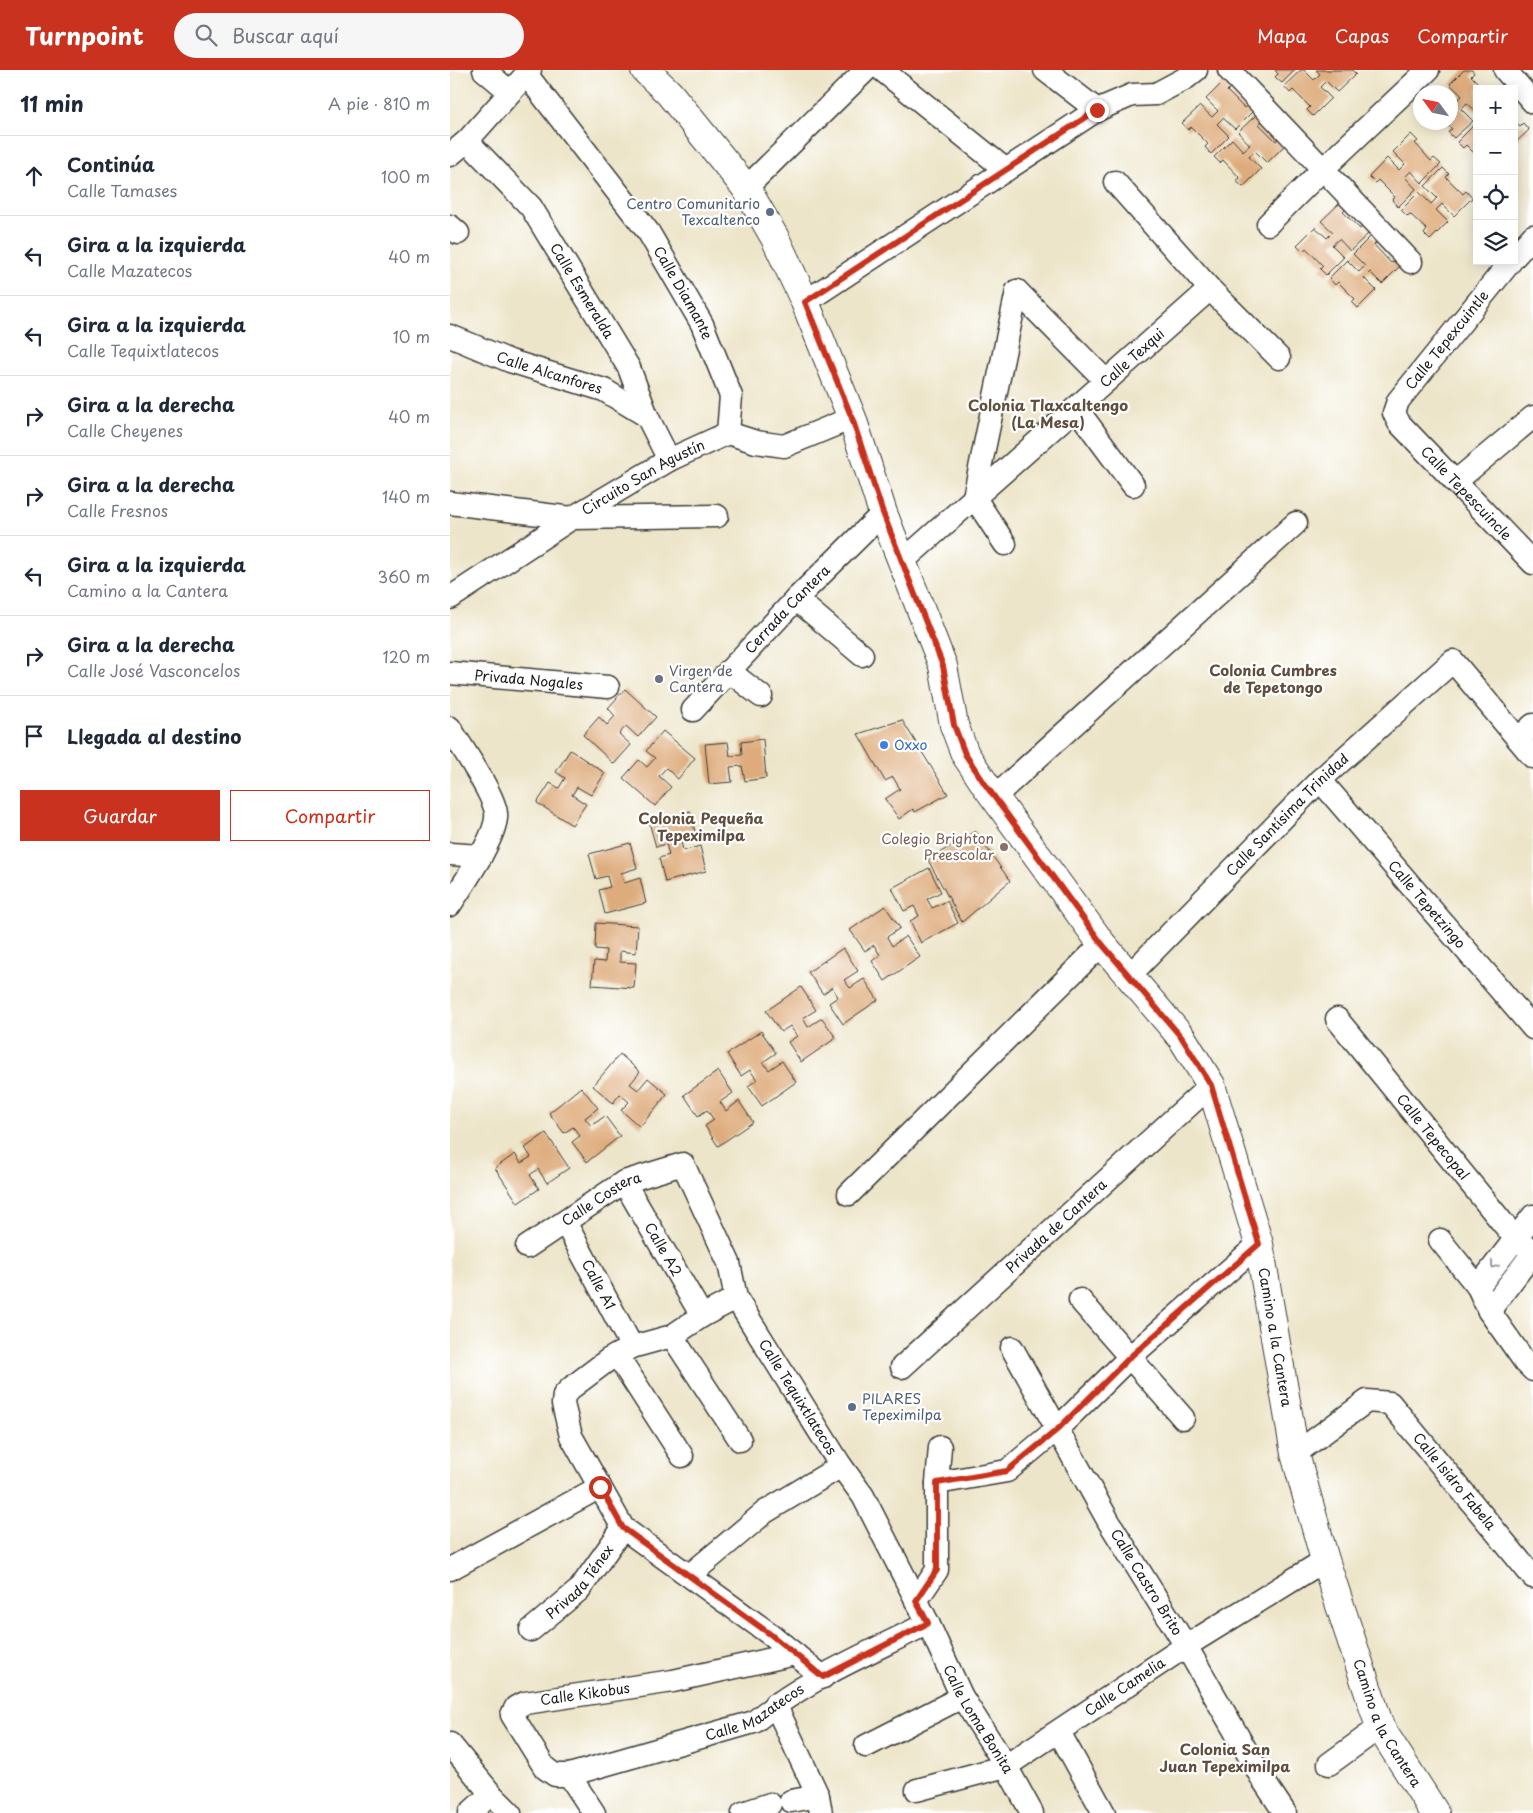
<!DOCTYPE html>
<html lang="es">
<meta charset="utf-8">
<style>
body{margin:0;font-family:"Playpen Sans",sans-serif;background:#f6f6f7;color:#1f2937}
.controls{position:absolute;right:15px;top:15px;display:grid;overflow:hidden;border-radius:0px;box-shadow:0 2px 12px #0003}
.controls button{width:45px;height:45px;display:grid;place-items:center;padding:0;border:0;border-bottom:1px solid #e0e1e3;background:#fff;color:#1f2937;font:25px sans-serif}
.compass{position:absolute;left:963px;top:15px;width:45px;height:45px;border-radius:50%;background:#fff;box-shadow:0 2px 12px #0003;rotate:303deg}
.stop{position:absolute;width:15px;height:15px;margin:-11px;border:4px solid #c8321e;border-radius:50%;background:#fff}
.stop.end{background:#c8321e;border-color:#fff;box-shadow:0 1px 5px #0008}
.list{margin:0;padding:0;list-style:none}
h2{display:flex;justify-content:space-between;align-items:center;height:65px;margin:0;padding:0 20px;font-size:21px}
h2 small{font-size:16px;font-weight:400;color:#747a83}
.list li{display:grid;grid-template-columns:32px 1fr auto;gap:15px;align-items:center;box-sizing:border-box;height:80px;padding:0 20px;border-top:1px solid #e0e1e3}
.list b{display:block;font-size:19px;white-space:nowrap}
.list p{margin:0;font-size:16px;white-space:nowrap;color:#747a83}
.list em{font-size:16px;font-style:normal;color:#747a83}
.actions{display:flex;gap:10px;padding:15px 20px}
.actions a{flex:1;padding:11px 0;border:1px solid #c8321e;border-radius:0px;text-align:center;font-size:18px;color:#c8321e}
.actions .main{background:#c8321e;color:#fff}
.icon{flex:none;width:28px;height:28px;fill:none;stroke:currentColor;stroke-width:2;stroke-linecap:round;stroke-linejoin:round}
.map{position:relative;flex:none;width:1083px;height:1743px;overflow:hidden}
header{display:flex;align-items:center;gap:30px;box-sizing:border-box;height:70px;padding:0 25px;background:#c8321e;color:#fff}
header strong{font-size:24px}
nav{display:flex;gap:28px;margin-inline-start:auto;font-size:18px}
.search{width:350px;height:45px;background:#f6f6f7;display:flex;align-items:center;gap:12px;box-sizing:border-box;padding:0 18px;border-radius:28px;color:#747a83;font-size:19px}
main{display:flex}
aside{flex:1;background:#fff}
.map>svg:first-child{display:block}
.building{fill:#deac7c}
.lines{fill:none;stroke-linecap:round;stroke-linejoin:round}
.minor-casing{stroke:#3b3a36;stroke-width:25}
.tertiary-casing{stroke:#3b3a36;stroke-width:30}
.minor{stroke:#fff;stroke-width:22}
.tertiary{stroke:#fff;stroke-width:28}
.oneway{stroke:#999}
.route{stroke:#c8321e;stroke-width:6}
.service-dot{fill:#5c6f8a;stroke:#fff;stroke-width:2}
.worship-dot{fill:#6b7280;stroke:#fff;stroke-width:2}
.shop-dot{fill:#3f7fe0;stroke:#fff;stroke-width:2}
.education-dot{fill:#8d6e63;stroke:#fff;stroke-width:2}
.labels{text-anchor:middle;stroke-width:4.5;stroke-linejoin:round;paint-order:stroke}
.service-label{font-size:14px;fill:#4e5e75;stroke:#fff;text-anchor:end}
.street-label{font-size:14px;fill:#1c1c1c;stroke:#fff}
.worship-label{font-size:14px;fill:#5b616d;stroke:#fff;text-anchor:start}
.shop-label{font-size:14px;fill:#366cbe;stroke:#fff;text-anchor:start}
.education-label{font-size:14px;fill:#785e54;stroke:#fff;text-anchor:end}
.neighbourhood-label{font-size:15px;font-weight:bold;fill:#604e3e;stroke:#fff}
</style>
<header>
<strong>Turnpoint</strong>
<div class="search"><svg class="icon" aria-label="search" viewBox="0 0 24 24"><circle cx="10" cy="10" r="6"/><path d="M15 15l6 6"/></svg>Buscar aquí</div>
<nav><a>Mapa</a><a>Capas</a><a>Compartir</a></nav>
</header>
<main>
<aside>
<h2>11 min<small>A pie · 810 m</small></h2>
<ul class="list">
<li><svg class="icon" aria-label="ahead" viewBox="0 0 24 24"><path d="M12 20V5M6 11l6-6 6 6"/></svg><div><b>Continúa</b><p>Calle Tamases</p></div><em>100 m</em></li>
<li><svg class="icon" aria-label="left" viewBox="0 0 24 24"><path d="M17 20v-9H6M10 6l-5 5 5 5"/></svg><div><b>Gira a la izquierda</b><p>Calle Mazatecos</p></div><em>40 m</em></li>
<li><svg class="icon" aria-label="left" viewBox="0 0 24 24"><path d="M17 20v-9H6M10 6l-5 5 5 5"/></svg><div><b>Gira a la izquierda</b><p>Calle Tequixtlatecos</p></div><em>10 m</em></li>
<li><svg class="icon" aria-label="right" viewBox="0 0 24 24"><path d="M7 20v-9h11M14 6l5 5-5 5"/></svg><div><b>Gira a la derecha</b><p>Calle Cheyenes</p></div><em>40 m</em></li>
<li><svg class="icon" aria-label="right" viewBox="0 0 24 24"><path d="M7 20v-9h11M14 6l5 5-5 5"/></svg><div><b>Gira a la derecha</b><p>Calle Fresnos</p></div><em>140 m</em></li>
<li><svg class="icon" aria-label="left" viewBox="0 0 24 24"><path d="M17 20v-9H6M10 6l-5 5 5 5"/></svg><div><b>Gira a la izquierda</b><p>Camino a la Cantera</p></div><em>360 m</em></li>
<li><svg class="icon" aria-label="right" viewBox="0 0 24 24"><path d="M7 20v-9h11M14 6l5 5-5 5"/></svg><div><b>Gira a la derecha</b><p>Calle José Vasconcelos</p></div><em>120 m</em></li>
<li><svg class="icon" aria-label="arrive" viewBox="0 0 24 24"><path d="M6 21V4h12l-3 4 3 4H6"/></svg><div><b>Llegada al destino</b></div></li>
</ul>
<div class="actions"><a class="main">Guardar</a><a>Compartir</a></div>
</aside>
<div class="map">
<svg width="1083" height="1743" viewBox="0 0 1083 1743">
<rect width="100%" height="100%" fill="#fff"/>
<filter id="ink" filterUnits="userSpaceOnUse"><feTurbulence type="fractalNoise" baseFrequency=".02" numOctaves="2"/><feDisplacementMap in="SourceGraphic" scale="10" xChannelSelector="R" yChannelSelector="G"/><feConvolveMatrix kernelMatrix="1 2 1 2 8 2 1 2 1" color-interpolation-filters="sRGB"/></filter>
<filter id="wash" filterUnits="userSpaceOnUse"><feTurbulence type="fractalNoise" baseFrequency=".0096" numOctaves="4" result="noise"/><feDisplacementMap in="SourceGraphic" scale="20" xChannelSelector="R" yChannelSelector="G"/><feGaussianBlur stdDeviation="1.12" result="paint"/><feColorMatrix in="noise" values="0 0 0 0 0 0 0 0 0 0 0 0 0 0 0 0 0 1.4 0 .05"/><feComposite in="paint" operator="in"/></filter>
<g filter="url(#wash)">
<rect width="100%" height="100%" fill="#ede5c9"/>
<g id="blocks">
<path class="building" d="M 825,0 L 845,0 L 832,13 L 825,7 L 828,4 Z
M 851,0 L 854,0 L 864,10 L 870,4 L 866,0 L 902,0 L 906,4 L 887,22 L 876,11 L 870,17 L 881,28 L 863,46 L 857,40 L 860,37 L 843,20 L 840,23 L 834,16 Z
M 1014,0 L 1022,0 L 1024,3 L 1021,6 L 1034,19 L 1027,19 L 1027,42 L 1017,33 L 1011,39 L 1023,51 L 1004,68 L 998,62 L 1002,59 L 995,52 L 1001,52 L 1001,27 L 1005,32 L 1012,26 L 1000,14 Z
M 774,11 L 781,17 L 777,21 L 794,38 L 797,35 L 803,41 L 785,59 L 773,48 L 767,54 L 779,66 L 761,84 L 755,77 L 758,74 L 741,57 L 738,60 L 732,53 L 750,36 L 762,47 L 768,41 L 756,29 Z
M 806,45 L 812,51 L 809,54 L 826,71 L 829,68 L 835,75 L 817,93 L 805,81 L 799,87 L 811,99 L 793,117 L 786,111 L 790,108 L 773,90 L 770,93 L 764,87 L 782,69 L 793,81 L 800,75 L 788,62 Z
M 1064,51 L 1070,56 L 1073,53 L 1079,60 L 1064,74 Z
M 1025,54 L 1027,55 L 1027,86 L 1016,75 L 1013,78 L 1007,72 Z
M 961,64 L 968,71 L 965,73 L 981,91 L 984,88 L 991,94 L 972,113 L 961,101 L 955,107 L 966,119 L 948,137 L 942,130 L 945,127 L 928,110 L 925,113 L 919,107 L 937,88 L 949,100 L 955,94 L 943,82 Z
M 993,98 L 999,104 L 996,107 L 1013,124 L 1016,121 L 1022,128 L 1004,146 L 992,134 L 986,140 L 998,152 L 980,170 L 974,164 L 977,160 L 960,144 L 957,146 L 951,140 L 969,122 L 981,134 L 987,128 L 975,116 Z
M 890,133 L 896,139 L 893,142 L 910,159 L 912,156 L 919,163 L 900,181 L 889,169 L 882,175 L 894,187 L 876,205 L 870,199 L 873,196 L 856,178 L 853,181 L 847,175 L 865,157 L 877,168 L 883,162 L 871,151 Z
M 921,166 L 927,172 L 924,175 L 941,193 L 944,190 L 950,196 L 932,214 L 920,202 L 914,208 L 926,220 L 908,238 L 902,232 L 905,229 L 888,212 L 885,215 L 879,208 L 897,190 L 909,202 L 915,196 L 903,184 Z
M 175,619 L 206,647 L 188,667 L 176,656 L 169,664 L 181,675 L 164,694 L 133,665 L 149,647 L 157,655 L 165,646 L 158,638 Z
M 452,650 L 498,724 L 465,742 L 463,739 L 449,749 L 435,729 L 450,719 L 443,707 L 435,711 L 408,664 Z
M 213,661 L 245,688 L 228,709 L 216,698 L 209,706 L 221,717 L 205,736 L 173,708 L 189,690 L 197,697 L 205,688 L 196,681 Z
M 313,669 L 316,708 L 295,711 L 292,696 L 280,697 L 282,712 L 259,714 L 255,674 L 278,672 L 280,686 L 292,685 L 291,672 Z
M 120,680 L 155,703 L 141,725 L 127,717 L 122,725 L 136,734 L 122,755 L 87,733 L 100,713 L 109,718 L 115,708 L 106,702 Z
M 240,741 L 246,766 L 231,771 L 233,781 L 250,776 L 256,801 L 215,812 L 209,788 L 219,785 L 216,774 L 206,777 L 199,752 Z
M 525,761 L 560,811 L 512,852 L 478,790 Z
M 180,773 L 187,798 L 171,803 L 174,813 L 190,808 L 196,833 L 155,844 L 149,820 L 160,817 L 157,806 L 146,809 L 139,784 Z
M 479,798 L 491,822 L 477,829 L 482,838 L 497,831 L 508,853 L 471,873 L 460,851 L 469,846 L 464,836 L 454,841 L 442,818 Z
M 435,836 L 450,858 L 437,867 L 442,876 L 456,866 L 470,887 L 435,911 L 422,891 L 430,885 L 424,875 L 415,881 L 400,860 Z
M 146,853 L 188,856 L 186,883 L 170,881 L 170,892 L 186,893 L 184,918 L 142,915 L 144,891 L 155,892 L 156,880 L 145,879 Z
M 393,878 L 408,901 L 394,910 L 400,918 L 414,909 L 428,930 L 393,954 L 379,933 L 388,927 L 382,917 L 373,924 L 358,902 Z
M 351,917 L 366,940 L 353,948 L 358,957 L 372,948 L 386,968 L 351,992 L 338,972 L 347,966 L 340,956 L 331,962 L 316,941 Z
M 311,961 L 326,983 L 313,992 L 319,1000 L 332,991 L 346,1012 L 312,1036 L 298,1016 L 307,1010 L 300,1000 L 291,1006 L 277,984 Z
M 170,984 L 190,1002 L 180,1014 L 188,1020 L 198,1008 L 217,1024 L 190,1057 L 171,1040 L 179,1032 L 170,1024 L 163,1033 L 143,1016 Z
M 268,1001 L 283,1023 L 270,1032 L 276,1041 L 289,1031 L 303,1052 L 268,1076 L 255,1056 L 264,1050 L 257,1040 L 248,1046 L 234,1025 Z
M 131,1017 L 148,1038 L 135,1048 L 141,1056 L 155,1046 L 170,1066 L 137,1092 L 122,1072 L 130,1066 L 123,1057 L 114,1063 L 99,1043 Z
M 96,1063 L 119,1098 L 97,1113 L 88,1099 L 80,1105 L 89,1119 L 68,1133 L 45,1098 L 65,1084 L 71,1093 L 81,1087 L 75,1078 Z"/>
</g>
</g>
<g filter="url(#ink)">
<use href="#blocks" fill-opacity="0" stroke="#3b3a36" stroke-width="1"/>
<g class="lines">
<g class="minor-casing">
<g id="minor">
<path d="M 34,0 L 59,21"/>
<path d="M 432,0 L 556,100"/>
<path d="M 595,0 L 647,40"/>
<path d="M 779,0 L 961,192"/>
<path d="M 1055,0 L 1083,32"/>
<path id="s1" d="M 76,4 L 199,163 L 252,254 L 281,326 L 278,363"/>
<path id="s2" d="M 17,71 L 81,137 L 179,298 L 197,346 L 219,390"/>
<path d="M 0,85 L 17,71 L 80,0"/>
<path d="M 665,112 L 760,219 L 829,288"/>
<path d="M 296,118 L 416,0"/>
<path d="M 818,154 L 873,99 L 978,0"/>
<path d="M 0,156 L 8,163"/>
<path d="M 1064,187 L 1083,166"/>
<path id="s3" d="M 1061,191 L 948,331 L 944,343 L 949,353 L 1083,493"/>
<path d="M 567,221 L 656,311"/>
<path d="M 355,232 L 647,40 L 682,25 L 706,24 L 736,8 L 746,0"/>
<path id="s4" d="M 0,266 L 60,291 L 154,320 L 197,346"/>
<path d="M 626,338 L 683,415"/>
<path d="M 1005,412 L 1083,347"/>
<path d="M 0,433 L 122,448 L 267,446"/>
<path d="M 555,474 L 524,427 L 567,221"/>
<path id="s5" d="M 453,491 L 760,219"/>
<path id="s6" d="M 0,528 L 122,448 L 219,390 L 278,363 L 306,372 L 334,376 L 402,348"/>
<path d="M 346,529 L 412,585"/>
<path d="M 279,601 L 311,626"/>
<path id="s7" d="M 0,603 L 158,617"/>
<path id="s8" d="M 243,640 L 346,529 L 433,443"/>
<path d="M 0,658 C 11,676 44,724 46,743 C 49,764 12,816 0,835"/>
<path d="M 1068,669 L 1083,655"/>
<path id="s9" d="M 870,710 L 1083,958"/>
<path d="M 544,727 L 846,453"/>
<path d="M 0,784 L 31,786"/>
<path id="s10" d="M 679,906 L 870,710 L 1003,591 L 1083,687"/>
<path id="s11" d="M 887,949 L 1065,1168 L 1083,1181"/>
<path id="s12" d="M 174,1112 L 252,1246"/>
<path d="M 399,1124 L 652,874"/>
<path id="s13" d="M 115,1152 L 182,1277"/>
<path d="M 990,1170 L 1028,1217 L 1039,1241 L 1075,1292 L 1083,1300"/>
<path id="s14" d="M 77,1177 L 174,1112 L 233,1094 L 279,1193 L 286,1228 L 391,1396 L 413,1426 L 478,1553 L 512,1627 L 556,1696 L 582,1743"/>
<path d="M 1028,1217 L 1083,1146"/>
<path d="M 286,1228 L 252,1246 L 222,1266 L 182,1277 L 158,1290 L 121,1318 L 114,1325 L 113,1334 L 121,1366 L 173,1458 L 320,1564 L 373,1607"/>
<path d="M 630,1230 L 733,1348"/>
<path d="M 1039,1241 L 1083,1183"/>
<path d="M 222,1266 L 290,1370"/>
<path id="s15" d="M 562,1278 L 659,1452 L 736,1576 L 813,1710 L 835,1743"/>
<path d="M 167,1285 L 232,1386"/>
<path id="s16" d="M 452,1297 L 761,1015"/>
<path id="s17" d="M 845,1384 L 917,1331 L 940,1333 L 1083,1507"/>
<path d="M 487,1413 L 557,1401 L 607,1359 L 680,1287 L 809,1174"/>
<path d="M 0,1499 L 150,1417"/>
<path d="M 240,1505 L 315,1442 L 391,1396"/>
<path d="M 466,1531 L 487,1500 L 487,1413 L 490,1377"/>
<path id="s18" d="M 81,1560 L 129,1520 L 173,1458"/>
<path id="s19" d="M 345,1584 L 223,1611 L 75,1633 L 66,1637 L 62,1645 L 95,1698 L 105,1705 L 119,1705 L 304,1652 C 355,1609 420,1583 478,1553"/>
<path d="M 325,1634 L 368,1726 L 371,1743"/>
<path d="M 609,1662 L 654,1743"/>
<path d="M 0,1674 L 41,1724 L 60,1743"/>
<path d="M 416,1676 L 512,1627"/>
<path d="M 879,1694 L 930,1657"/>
<path d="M 119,1705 L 144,1743"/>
<path id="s20" d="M 467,1720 L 556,1696 L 736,1576 L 875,1490"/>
<path d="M 341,1731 L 368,1726"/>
<path d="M 20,1743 L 41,1724"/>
<path d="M 293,1743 L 320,1734"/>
</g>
</g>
<g class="tertiary-casing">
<g id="tertiary">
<path id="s21" d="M 195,0 L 219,23 L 296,118 L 325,168 L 355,232 L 402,348 L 433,443 L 493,596 L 504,655 L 515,684 L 537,717 L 652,874 L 732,968 L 761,1015 L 809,1174 L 845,1384 L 875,1490 L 930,1657 L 985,1743"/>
</g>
</g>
<use href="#minor" class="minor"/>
<use href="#tertiary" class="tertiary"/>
</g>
<defs><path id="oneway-chevron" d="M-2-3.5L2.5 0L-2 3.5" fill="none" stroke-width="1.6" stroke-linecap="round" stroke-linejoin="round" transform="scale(1.25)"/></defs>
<use class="oneway" href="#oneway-chevron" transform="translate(1044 1195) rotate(127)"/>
</g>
<g class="lines" filter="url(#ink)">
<path class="route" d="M 150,1417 L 173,1458 L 320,1564 L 373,1607 L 478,1553 L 466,1531 L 487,1500 L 487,1413 L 557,1401 L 608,1359 L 680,1287 L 809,1174 L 761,1015 L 732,968 L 652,874 L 537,717 L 515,684 L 504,655 L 493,596 L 433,443 L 402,348 L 355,232 L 647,40"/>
</g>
<g class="service-dot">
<circle cx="320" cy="142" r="5"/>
<circle cx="402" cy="1337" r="5"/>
</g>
<circle class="worship-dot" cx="209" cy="609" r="5"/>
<circle class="shop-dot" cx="434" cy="675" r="5"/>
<circle class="education-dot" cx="554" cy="777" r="5"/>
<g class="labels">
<g class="service-label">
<text x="310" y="139">Centro Comunitario<tspan x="310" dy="16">Texcaltenco</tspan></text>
<text x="412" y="1334" text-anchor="start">PILARES<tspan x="412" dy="16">Tepeximilpa</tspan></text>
</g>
<g class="street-label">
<text dy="5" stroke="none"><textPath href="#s2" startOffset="190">Calle Esmeralda</textPath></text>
<text dy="5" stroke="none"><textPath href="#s1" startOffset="270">Calle Diamante</textPath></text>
<text transform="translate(997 270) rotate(-51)" y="5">Calle Tepexcuintle</text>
<text dy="5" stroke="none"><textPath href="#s5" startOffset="306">Calle Texqui</textPath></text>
<text dy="5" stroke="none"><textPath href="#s4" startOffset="106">Calle Alcanfores</textPath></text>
<text dy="5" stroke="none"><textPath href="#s6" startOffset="228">Circuito San Agustín</textPath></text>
<text dy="5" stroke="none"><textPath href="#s3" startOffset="301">Calle Tepescuincle</textPath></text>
<text dy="5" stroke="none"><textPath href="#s8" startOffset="138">Cerrada Cantera</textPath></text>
<text dy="5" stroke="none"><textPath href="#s7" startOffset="79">Privada Nogales</textPath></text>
<text dy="5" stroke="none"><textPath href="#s10" startOffset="226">Calle Santísima Trinidad</textPath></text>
<text dy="5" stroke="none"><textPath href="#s9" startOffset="164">Calle Tepetzingo</textPath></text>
<text dy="5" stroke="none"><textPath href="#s11" startOffset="152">Calle Tepecopal</textPath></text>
<text dy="5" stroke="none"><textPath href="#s14" startOffset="89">Calle Costera</textPath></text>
<text dy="5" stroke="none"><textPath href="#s16" startOffset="209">Privada de Cantera</textPath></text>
<text dy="5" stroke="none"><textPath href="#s12" startOffset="78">Calle A2</textPath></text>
<text dy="5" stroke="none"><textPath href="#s13" startOffset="71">Calle A1</textPath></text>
<text dy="5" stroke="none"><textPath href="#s21" startOffset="1438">Camino a la Cantera</textPath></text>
<text dy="5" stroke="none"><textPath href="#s14" startOffset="440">Calle Tequixtlatecos</textPath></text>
<text dy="5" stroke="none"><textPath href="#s17" startOffset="214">Calle Isidro Fabela</textPath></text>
<text dy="5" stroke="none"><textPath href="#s18" startOffset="69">Privada Ténex</textPath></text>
<text dy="5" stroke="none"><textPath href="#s15" startOffset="270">Calle Castro Brito</textPath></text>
<text dy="5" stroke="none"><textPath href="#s20" startOffset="235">Calle Camelia</textPath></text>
<text transform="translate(135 1624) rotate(-8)" y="5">Calle Kikobus</text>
<text dy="5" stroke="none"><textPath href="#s19" startOffset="579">Calle Mazatecos</textPath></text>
<text dy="5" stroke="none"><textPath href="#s14" startOffset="810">Calle Loma Bonita</textPath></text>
<text dy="5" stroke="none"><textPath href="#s21" startOffset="1842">Camino a la Cantera</textPath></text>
</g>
<g class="worship-label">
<text x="219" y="606">Virgen de<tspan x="219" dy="16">Cantera</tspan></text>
</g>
<g class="shop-label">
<text x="444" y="680">Oxxo</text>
</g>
<g class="education-label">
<text x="544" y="774">Colegio Brighton<tspan x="544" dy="16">Preescolar</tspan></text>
</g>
<g class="neighbourhood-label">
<text x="598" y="341">Colonia Tlaxcaltengo<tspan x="598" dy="17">(La Mesa)</tspan></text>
<text x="823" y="606">Colonia Cumbres<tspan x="823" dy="17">de Tepetongo</tspan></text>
<text x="251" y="754">Colonia Pequeña<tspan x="251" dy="17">Tepeximilpa</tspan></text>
<text x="775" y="1685">Colonia San<tspan x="775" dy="17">Juan Tepeximilpa</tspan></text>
</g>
</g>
</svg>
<div class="controls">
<button>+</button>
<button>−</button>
<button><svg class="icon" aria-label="locate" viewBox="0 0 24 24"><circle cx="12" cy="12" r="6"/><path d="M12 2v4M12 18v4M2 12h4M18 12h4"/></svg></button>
<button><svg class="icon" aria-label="layers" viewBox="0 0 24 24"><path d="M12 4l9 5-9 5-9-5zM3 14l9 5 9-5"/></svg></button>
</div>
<svg class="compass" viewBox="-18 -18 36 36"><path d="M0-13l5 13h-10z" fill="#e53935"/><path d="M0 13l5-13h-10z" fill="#747a83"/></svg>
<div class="stop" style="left:150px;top:1417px"></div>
<div class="stop end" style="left:647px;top:40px"></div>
</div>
</main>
